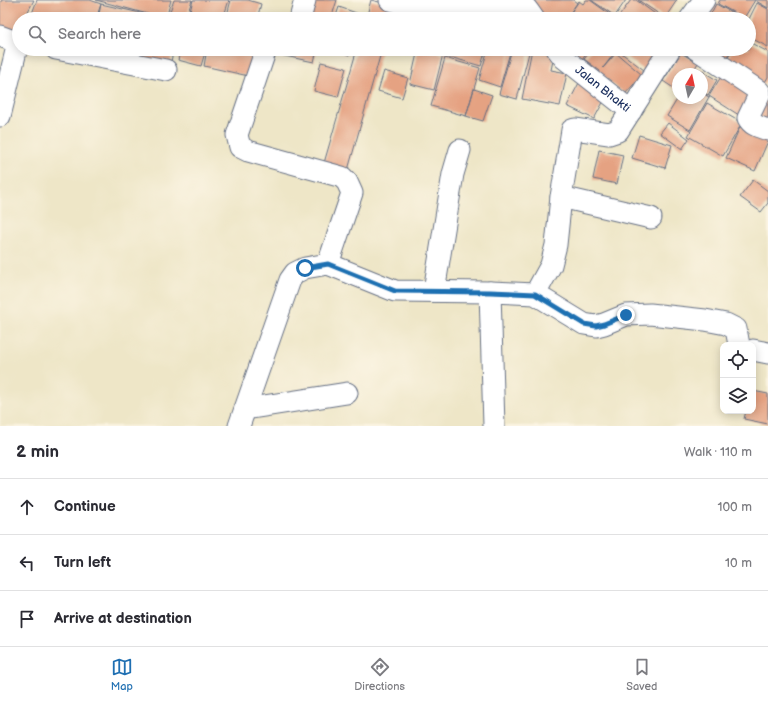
<!DOCTYPE html>
<meta charset="utf-8">
<style>
body{margin:0;font-family:"Balsamiq Sans",sans-serif;background:#f7f7f7;color:#2b2b33}
.controls{position:absolute;right:12px;bottom:12px;display:grid;overflow:hidden;border-radius:8px;box-shadow:0 2px 10px #0003}
.controls button{width:36px;height:36px;display:grid;place-items:center;padding:0;border:0;border-bottom:1px solid #e1e1e2;background:#fff;color:#2b2b33;font:20px sans-serif}
.compass{position:absolute;left:672px;top:68px;width:36px;height:36px;border-radius:50%;background:#fff;box-shadow:0 2px 10px #0003;rotate:9deg}
.stop{position:absolute;width:12px;height:12px;margin:-9px;border:3px solid #1f6fb2;border-radius:50%;background:#fff}
.stop.end{background:#1f6fb2;border-color:#fff;box-shadow:0 1px 4px #0008}
.list{margin:0;padding:0;list-style:none}
h2{display:flex;justify-content:space-between;align-items:center;height:52px;margin:0;padding:0 16px;font-size:17px}
h2 small{font-size:13px;font-weight:400;color:#7c7c81}
.list li{display:grid;grid-template-columns:26px 1fr auto;gap:12px;align-items:center;box-sizing:border-box;height:56px;padding:0 16px;border-top:1px solid #e1e1e2}
.list b{display:block;font-size:15px;white-space:nowrap}
.list em{font-size:13px;font-style:normal;color:#7c7c81}
.icon{flex:none;width:22px;height:22px;fill:none;stroke:currentColor;stroke-width:2;stroke-linecap:round;stroke-linejoin:round}
.map{position:relative;flex:none;width:768px;height:426px;overflow:hidden}
.search{position:absolute;background:#fff;box-shadow:0 2px 10px #0003;left:12px;right:12px;top:12px;height:44px;display:flex;align-items:center;gap:10px;box-sizing:border-box;padding:0 14px;border-radius:22px;color:#7c7c81;font-size:15px}
.sheet{height:220px;background:#fff}
nav{display:flex;justify-content:space-around;align-items:center;box-sizing:border-box;height:56px;border-top:1px solid #e1e1e2;background:#fff;font-size:11px;color:#7c7c81}
nav a{display:grid;justify-items:center;gap:2px}
nav .on{color:#1f6fb2}
.map>svg:first-child{display:block}
.building{fill:#e5a282}
.lines{fill:none;stroke-linecap:round;stroke-linejoin:round}
.street-casing{stroke:#656f83;stroke-width:23}
.street{stroke:#fff;stroke-width:21}
.route{stroke:#1f6fb2;stroke-width:5}
.labels{text-anchor:middle;stroke-width:4;stroke-linejoin:round;paint-order:stroke}
.street-label{font-size:12px;fill:#1b2f5e;stroke:#fcf5e5}
</style>
<div class="map">
<svg width="768" height="426" viewBox="0 0 768 426">
<rect width="100%" height="100%" fill="#fcf5e5"/>
<filter id="ink" filterUnits="userSpaceOnUse"><feTurbulence type="fractalNoise" baseFrequency=".025" numOctaves="2"/><feDisplacementMap in="SourceGraphic" scale="8" xChannelSelector="R" yChannelSelector="G"/><feConvolveMatrix kernelMatrix="1 2 1 2 8 2 1 2 1" color-interpolation-filters="sRGB"/></filter>
<filter id="wash" filterUnits="userSpaceOnUse"><feTurbulence type="fractalNoise" baseFrequency=".012" numOctaves="4" result="noise"/><feDisplacementMap in="SourceGraphic" scale="16" xChannelSelector="R" yChannelSelector="G"/><feGaussianBlur stdDeviation="0.9" result="paint"/><feColorMatrix in="noise" values="0 0 0 0 0 0 0 0 0 0 0 0 0 0 0 0 0 1.4 0 .05"/><feComposite in="paint" operator="in"/></filter>
<g filter="url(#wash)">
<rect width="100%" height="100%" fill="#eee6c7"/>
<g id="blocks">
<path class="building" d="M 2,0 L 34,0 L 24,19 L 19,19 L 19,29 L 15,36 L 0,29 L 0,3 Z
M 37,0 L 90,0 L 101,4 L 96,19 L 30,19 Z
M 96,0 L 171,0 L 166,19 Z
M 174,0 L 192,0 L 186,19 L 169,14 Z
M 193,0 L 229,0 L 223,19 L 188,19 Z
M 231,0 L 248,0 L 261,4 L 257,19 L 226,19 Z
M 310,0 L 337,0 L 331,19 L 304,19 Z
M 371,0 L 395,6 L 391,19 L 366,19 Z
M 529,0 L 573,0 L 577,3 L 566,19 L 548,19 L 526,4 Z
M 586,0 L 590,0 L 615,18 L 575,19 L 569,15 L 579,1 L 583,4 Z
M 591,0 L 626,0 L 615,16 Z
M 631,0 L 636,0 L 662,19 L 617,19 Z
M 638,0 L 677,0 L 665,18 Z
M 720,0 L 755,0 L 744,18 L 718,4 Z
M 756,0 L 768,0 L 768,8 L 756,1 Z
M 757,3 L 768,9 L 768,47 L 749,37 L 749,19 Z
M 101,4 L 162,18 L 162,19 L 98,19 Z
M 716,4 L 744,19 L 708,19 Z
M 339,7 L 362,15 L 361,19 L 335,19 Z
M 456,11 L 484,19 L 454,19 Z
M 749,42 L 768,52 L 768,77 L 762,87 L 723,66 L 733,49 L 749,49 Z
M 107,49 L 174,49 L 170,65 Z
M 181,49 L 206,49 L 201,66 L 178,60 Z
M 207,49 L 248,49 L 248,51 L 259,54 L 253,77 L 204,66 Z
M 276,49 L 314,49 L 317,50 L 314,62 L 275,54 Z
M 333,49 L 351,49 L 349,55 Z
M 357,49 L 382,49 L 348,170 L 324,163 Z
M 418,49 L 443,54 L 434,90 L 410,84 Z
M 445,49 L 486,49 L 481,66 L 443,55 Z
M 488,49 L 511,49 L 500,87 L 479,80 Z
M 512,49 L 530,49 L 517,99 L 499,94 Z
M 532,49 L 554,49 L 555,51 L 551,70 L 567,73 L 560,106 L 522,99 Z
M 567,49 L 589,49 L 582,59 Z
M 592,49 L 614,49 L 616,51 L 603,68 L 616,53 L 647,79 L 640,88 L 634,84 L 625,94 L 599,73 L 600,71 L 584,59 Z
M 616,49 L 666,49 L 648,73 Z
M 704,49 L 732,49 L 724,61 Z
M 681,53 L 698,63 L 691,74 L 678,74 L 678,91 L 663,81 Z
M 445,58 L 480,68 L 466,116 L 431,106 Z
M 321,62 L 346,68 L 338,97 L 314,91 Z
M 697,68 L 717,80 L 708,95 L 702,92 L 702,74 L 693,74 Z
M 384,71 L 408,78 L 402,98 L 378,91 Z
M 724,72 L 757,93 L 742,117 L 709,96 Z
M 581,79 L 608,93 L 594,119 L 567,106 Z
M 768,87 L 768,125 L 754,119 Z
M 474,89 L 492,95 L 483,121 L 466,116 Z
M 702,93 L 709,97 L 690,130 L 667,116 L 678,98 L 702,98 Z
M 707,103 L 742,123 L 723,156 L 688,136 Z
M 668,123 L 689,139 L 682,149 L 660,133 Z
M 741,125 L 768,136 L 768,141 L 755,171 L 726,158 Z
M 639,135 L 672,145 L 665,168 L 632,158 Z
M 599,150 L 623,155 L 617,184 L 593,179 Z
M 753,180 L 768,191 L 768,203 L 761,212 L 740,197 Z
M 753,391 L 768,394 L 768,424 L 744,419 L 746,411 L 753,411 Z"/>
</g>
</g>
<g filter="url(#ink)">
<use href="#blocks" fill-opacity="0" stroke="#656f83" stroke-width="1"/>
<g class="lines">
<g class="street-casing">
<g id="street">
<path d="M 390,0 C 411,6 432,9 454,8 C 474,8 508,0 525,7 C 528,10 531,15 534,19"/>
<path d="M 300,19 L 305,0"/>
<path d="M 690,19 L 704,0"/>
<path d="M 0,36 L 19,43"/>
<path d="M 56,49 L 166,70"/>
<path d="M 266,49 L 237,135 L 240,147 L 248,151 L 342,177 L 347,182 L 352,193 L 328,264"/>
<path id="s1" d="M 557,49 L 564,58 L 631,111"/>
<path d="M 696,49 L 759,91 L 760,93 L 748,118 C 752,126 760,127 768,130"/>
<path d="M 0,116 L 18,43"/>
<path d="M 561,197 L 651,218"/>
<path d="M 434,291 L 453,174 L 460,150"/>
<path d="M 490,292 L 494,426"/>
<path d="M 535,294 L 551,265 L 556,245 L 561,197 L 572,130 L 575,129 L 609,134 L 618,131 L 670,49"/>
<path d="M 753,350 L 768,353"/>
<path d="M 245,409 L 347,393"/>
<path d="M 239,426 L 290,280 L 295,273 L 305,268 L 328,264 L 395,291 L 490,292 L 535,294 L 584,324 L 596,326 L 604,324 L 626,315 L 650,314 L 705,320 L 726,324 L 736,329 L 739,345"/>
</g>
</g>
<use href="#street" class="street"/>
</g>
</g>
<g class="lines" filter="url(#ink)">
<path class="route" d="M 305,268 L 328,264 L 395,291 L 490,292 L 535,294 L 584,324 L 596,326 L 604,324 L 626,315"/>
</g>
<g class="labels">
<g class="street-label">
<text dy="4" stroke="none"><textPath href="#s1" startOffset="61">Jalan Bhakti</textPath></text>
</g>
</g>
</svg>
<div class="controls">
<button><svg class="icon" aria-label="locate" viewBox="0 0 24 24"><circle cx="12" cy="12" r="6"/><path d="M12 2v4M12 18v4M2 12h4M18 12h4"/></svg></button>
<button><svg class="icon" aria-label="layers" viewBox="0 0 24 24"><path d="M12 4l9 5-9 5-9-5zM3 14l9 5 9-5"/></svg></button>
</div>
<svg class="compass" viewBox="-18 -18 36 36"><path d="M0-13l5 13h-10z" fill="#e53935"/><path d="M0 13l5-13h-10z" fill="#7c7c81"/></svg>
<div class="stop" style="left:305px;top:268px"></div>
<div class="stop end" style="left:626px;top:315px"></div>
<div class="search"><svg class="icon" aria-label="search" viewBox="0 0 24 24"><circle cx="10" cy="10" r="6"/><path d="M15 15l6 6"/></svg>Search here</div>
</div>
<section class="sheet">
<h2>2 min<small>Walk · 110 m</small></h2>
<ul class="list">
<li><svg class="icon" aria-label="ahead" viewBox="0 0 24 24"><path d="M12 20V5M6 11l6-6 6 6"/></svg><div><b>Continue</b></div><em>100 m</em></li>
<li><svg class="icon" aria-label="left" viewBox="0 0 24 24"><path d="M17 20v-9H6M10 6l-5 5 5 5"/></svg><div><b>Turn left</b></div><em>10 m</em></li>
<li><svg class="icon" aria-label="arrive" viewBox="0 0 24 24"><path d="M6 21V4h12l-3 4 3 4H6"/></svg><div><b>Arrive at destination</b></div></li>
</ul>
</section>
<nav>
<a class="on"><svg class="icon" aria-label="map" viewBox="0 0 24 24"><path d="M3 6l6-2 6 2 6-2v14l-6 2-6-2-6 2zM9 4v14M15 6v14"/></svg>Map</a>
<a><svg class="icon" aria-label="directions" viewBox="0 0 24 24"><path d="M12 3l9 9-9 9-9-9zM9 14v-3h6M13 9l2 2-2 2"/></svg>Directions</a>
<a><svg class="icon" aria-label="saved" viewBox="0 0 24 24"><path d="M7 4h10v16l-5-4-5 4z"/></svg>Saved</a>
</nav>
